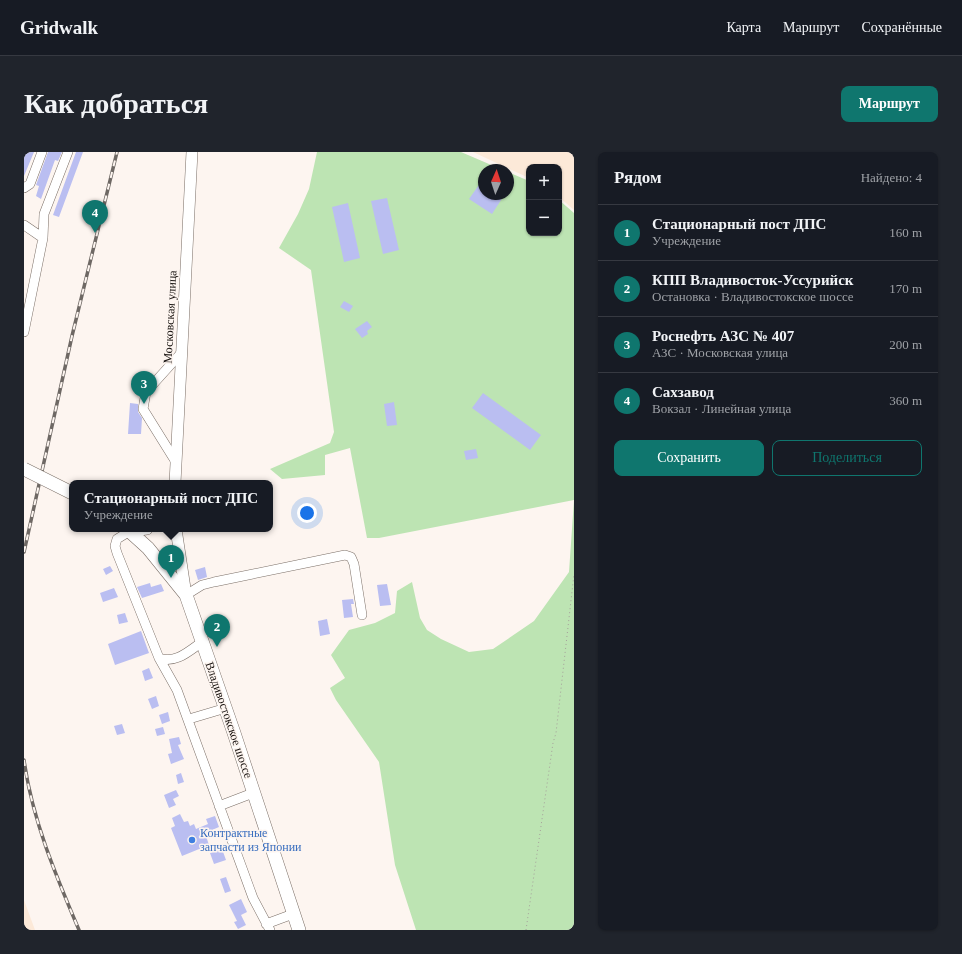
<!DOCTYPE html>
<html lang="ru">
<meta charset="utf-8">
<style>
body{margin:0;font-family:"Times New Roman",serif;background:#20242c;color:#f1f3f6}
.controls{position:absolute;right:12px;top:12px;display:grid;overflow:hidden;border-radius:8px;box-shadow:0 1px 3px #0004}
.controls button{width:36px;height:36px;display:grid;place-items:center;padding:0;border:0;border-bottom:1px solid #363941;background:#171b24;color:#f1f3f6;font:20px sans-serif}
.compass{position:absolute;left:454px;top:12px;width:36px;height:36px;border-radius:50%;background:#171b24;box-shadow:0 1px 3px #0004;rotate:3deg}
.you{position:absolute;left:283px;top:361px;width:14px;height:14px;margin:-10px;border:3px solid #fff;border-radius:50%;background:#1a73e8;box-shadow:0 0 0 6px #1a73e833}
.badge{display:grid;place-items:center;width:26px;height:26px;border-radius:50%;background:#0f766e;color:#fff;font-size:13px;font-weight:700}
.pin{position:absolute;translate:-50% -33px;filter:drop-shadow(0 1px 2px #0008)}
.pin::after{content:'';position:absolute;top:21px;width:14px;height:12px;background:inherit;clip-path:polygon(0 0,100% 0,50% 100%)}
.popup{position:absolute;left:45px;top:328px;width:204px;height:52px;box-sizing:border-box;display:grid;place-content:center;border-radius:8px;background:#171b24;filter:drop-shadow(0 1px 3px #0005);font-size:13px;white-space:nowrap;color:#9ea1a6}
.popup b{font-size:15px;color:#f1f3f6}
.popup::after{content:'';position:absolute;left:50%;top:100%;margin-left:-8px;border:8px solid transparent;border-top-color:#171b24}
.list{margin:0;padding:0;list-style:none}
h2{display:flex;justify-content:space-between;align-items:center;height:52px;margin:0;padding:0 16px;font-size:17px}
h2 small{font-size:13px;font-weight:400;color:#9ea1a6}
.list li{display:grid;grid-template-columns:26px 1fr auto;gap:12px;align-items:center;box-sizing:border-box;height:56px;padding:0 16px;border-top:1px solid #363941}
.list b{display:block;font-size:15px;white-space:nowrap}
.list p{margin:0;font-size:13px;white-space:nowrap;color:#9ea1a6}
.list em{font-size:13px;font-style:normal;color:#9ea1a6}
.actions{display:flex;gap:8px;padding:12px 16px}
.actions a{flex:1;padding:9px 0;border:1px solid #0f766e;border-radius:8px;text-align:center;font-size:14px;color:#0f766e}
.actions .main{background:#0f766e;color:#fff}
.map{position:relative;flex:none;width:550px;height:778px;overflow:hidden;border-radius:8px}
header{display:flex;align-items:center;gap:24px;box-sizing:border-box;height:56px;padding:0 20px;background:#171b24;border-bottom:1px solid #363941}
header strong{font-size:19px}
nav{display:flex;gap:22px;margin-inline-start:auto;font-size:14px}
.intro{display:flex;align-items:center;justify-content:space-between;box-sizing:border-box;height:96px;padding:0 24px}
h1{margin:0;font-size:28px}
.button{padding:10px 18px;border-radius:8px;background:#0f766e;color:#fff;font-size:14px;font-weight:700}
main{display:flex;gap:24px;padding:0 24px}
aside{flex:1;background:#171b24;border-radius:8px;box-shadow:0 1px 3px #0004}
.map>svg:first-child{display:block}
.industrial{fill:#fce9d8}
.green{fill:#bde4b3}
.building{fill:#babef1}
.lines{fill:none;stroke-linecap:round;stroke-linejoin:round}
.minor-casing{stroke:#7b6f67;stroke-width:10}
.major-casing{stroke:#7b6f67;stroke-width:12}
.highway-casing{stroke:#7b6f67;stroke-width:14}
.path{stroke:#a59f9a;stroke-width:1;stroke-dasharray:1 3;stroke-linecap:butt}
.minor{stroke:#fff;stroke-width:9}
.major{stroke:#fff;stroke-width:11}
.highway{stroke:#fff;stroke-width:13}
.rail-casing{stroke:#6e6864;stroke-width:3.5}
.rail{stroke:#fdf5f0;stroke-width:2;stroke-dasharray:6;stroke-linecap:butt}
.highway-bridge-casing{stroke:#7b6f67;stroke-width:14;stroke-linecap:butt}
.highway-bridge{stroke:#fff;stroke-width:13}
.shop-dot{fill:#3f7fe0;stroke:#fdf5f0;stroke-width:1.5}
.labels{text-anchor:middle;stroke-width:3;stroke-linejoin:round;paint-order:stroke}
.street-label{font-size:12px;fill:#16110e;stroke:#fdf5f0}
.shop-label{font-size:12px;fill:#366cbe;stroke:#fdf5f0;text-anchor:start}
</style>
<header>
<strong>Gridwalk</strong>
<nav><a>Карта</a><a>Маршрут</a><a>Сохранённые</a></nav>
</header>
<div class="intro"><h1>Как добраться</h1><a class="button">Маршрут</a></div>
<main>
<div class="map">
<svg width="550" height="778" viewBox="0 0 550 778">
<rect width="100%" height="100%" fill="#fdf5f0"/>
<path class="industrial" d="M 449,0 L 550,0 L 550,58 L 535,45 L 535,15 L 505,15 L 505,26 Z
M 0,748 L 11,778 L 0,778 Z"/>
<path class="green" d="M 293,0 L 437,0 L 479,18 L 460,18 L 460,42 L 484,42 L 484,20 L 505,29 L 505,81 L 535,81 L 535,48 L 550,61 L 550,778 L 392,778 L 371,713 L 355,610 L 312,548 L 306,536 L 321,526 L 307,503 L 325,478 L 351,471 L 371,461 L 373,439 L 388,430 L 396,466 L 403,478 L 417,487 L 445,500 L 469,497 L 510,469 L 545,420 L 550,348 L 355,386 L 343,386 L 326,296 L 301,303 L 301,323 L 258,327 L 246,317 L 306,291 L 310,280 L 287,118 L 255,96 L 274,62 L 285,37 Z"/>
<path class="building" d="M 0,0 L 10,0 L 0,24 Z
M 24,0 L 38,0 L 34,9 L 31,8 L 17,47 L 12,44 L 15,34 L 12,33 Z
M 52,0 L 59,0 L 35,65 L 29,63 Z
M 457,30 L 460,32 L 460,42 L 475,42 L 479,45 L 468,62 L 445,47 Z
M 363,46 L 375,98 L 359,102 L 347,49 Z
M 324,51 L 336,106 L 320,110 L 308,55 Z
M 320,149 L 329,154 L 325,160 L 316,155 Z
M 343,169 L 348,175 L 343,179 L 344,182 L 338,186 L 331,177 Z
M 459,241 L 517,283 L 506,298 L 448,256 Z
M 370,250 L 373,273 L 363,274 L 360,252 Z
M 106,251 L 114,252 L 114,260 L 118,266 L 117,282 L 104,282 Z
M 452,297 L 454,306 L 442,308 L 440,299 Z
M 86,414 L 89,419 L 82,423 L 79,417 Z
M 181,415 L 183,425 L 174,428 L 171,418 Z
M 126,431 L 127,435 L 137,432 L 140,439 L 118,446 L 113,435 Z
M 363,432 L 367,453 L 356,454 L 353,433 Z
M 90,436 L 94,445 L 79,450 L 76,441 Z
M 329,447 L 330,452 L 327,452 L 329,465 L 320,466 L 318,448 Z
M 101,461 L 104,470 L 95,472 L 93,463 Z
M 303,467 L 306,482 L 296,484 L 294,469 Z
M 117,479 L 125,501 L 91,513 L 84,492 Z
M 125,516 L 129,526 L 121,529 L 118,519 Z
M 132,544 L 135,554 L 128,557 L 124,547 Z
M 144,560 L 146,569 L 138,572 L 135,563 Z
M 98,572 L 101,581 L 93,583 L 90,574 Z
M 139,575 L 141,582 L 133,584 L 131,577 Z
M 155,585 L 157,592 L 154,593 L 160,607 L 147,612 L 144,602 L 148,601 L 145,587 Z
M 157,621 L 160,630 L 154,632 L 152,623 Z
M 152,638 L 155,644 L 149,647 L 152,653 L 145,656 L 140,643 Z
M 156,662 L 160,670 L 164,669 L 166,674 L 170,672 L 172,677 L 184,672 L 182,667 L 191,664 L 195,675 L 181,681 L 185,693 L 158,704 L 147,676 L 151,674 L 148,666 Z
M 198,697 L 202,708 L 190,712 L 186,701 Z
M 202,725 L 207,739 L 201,741 L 196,727 Z
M 217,747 L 223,760 L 217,763 L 222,773 L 214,777 L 210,770 L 213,769 L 205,753 Z"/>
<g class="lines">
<g class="minor-casing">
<path id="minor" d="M 0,36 L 6,32 L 18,0
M 0,73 L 19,86
M 0,180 L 19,86 L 20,62 L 44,0
M 152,310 L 119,257 L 122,240 L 158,200
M 106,379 L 93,387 L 91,394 L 93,401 L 135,506 L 153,538 L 229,746 L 246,778
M 162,443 L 178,433 L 190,430 L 321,403 L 327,405 L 330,412 L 338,463
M 135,506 C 152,512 165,499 178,490
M 165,567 L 202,556
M 195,654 L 229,641
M 242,772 L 269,762"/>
</g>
<g class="major-casing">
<path id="major" d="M 151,331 L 168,0
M 152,377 L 162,443
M 106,379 L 123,377"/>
</g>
<g class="highway-casing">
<path id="highway" d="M 103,377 L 124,396 L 162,443 L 210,581 L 275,778"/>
</g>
<path class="path" d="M 502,778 L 529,591 L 532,581 L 550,422"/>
<use href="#minor" class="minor"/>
<use href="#major" class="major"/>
<use href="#highway" class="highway"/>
<g class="rail-casing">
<path id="rail" d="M 0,400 L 48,184 L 93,0
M 0,608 C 8,667 32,724 55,778"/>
</g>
<use href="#rail" class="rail"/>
<g class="highway-bridge-casing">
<path id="highway-bridge" d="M 0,317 L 48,341"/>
</g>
<use href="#highway-bridge" class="highway-bridge"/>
</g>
<circle class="shop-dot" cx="168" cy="688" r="4"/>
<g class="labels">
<g class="street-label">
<text transform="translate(146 165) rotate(-87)" y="4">Московская улица</text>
<text transform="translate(205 568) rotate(71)" y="4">Владивостокское шоссе</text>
</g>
<g class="shop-label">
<text x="176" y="685">Контрактные<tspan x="176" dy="14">запчасти из Японии</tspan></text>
</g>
</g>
</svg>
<div class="controls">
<button>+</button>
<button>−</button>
</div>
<svg class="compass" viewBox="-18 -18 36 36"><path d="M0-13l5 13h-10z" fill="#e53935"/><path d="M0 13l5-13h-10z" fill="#9ea1a6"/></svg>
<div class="you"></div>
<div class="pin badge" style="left:147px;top:426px">1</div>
<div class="popup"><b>Стационарный пост ДПС</b>Учреждение</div>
<div class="pin badge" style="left:193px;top:495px">2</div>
<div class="pin badge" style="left:120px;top:252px">3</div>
<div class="pin badge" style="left:71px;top:81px">4</div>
</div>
<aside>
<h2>Рядом<small>Найдено: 4</small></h2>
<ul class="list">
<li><span class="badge">1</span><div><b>Стационарный пост ДПС</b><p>Учреждение</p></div><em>160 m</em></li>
<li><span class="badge">2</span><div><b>КПП Владивосток-Уссурийск</b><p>Остановка · Владивостокское шоссе</p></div><em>170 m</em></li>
<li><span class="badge">3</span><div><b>Роснефть АЗС № 407</b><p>АЗС · Московская улица</p></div><em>200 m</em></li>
<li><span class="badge">4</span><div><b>Сахзавод</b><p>Вокзал · Линейная улица</p></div><em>360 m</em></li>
</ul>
<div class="actions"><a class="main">Сохранить</a><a>Поделиться</a></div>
</aside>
</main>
